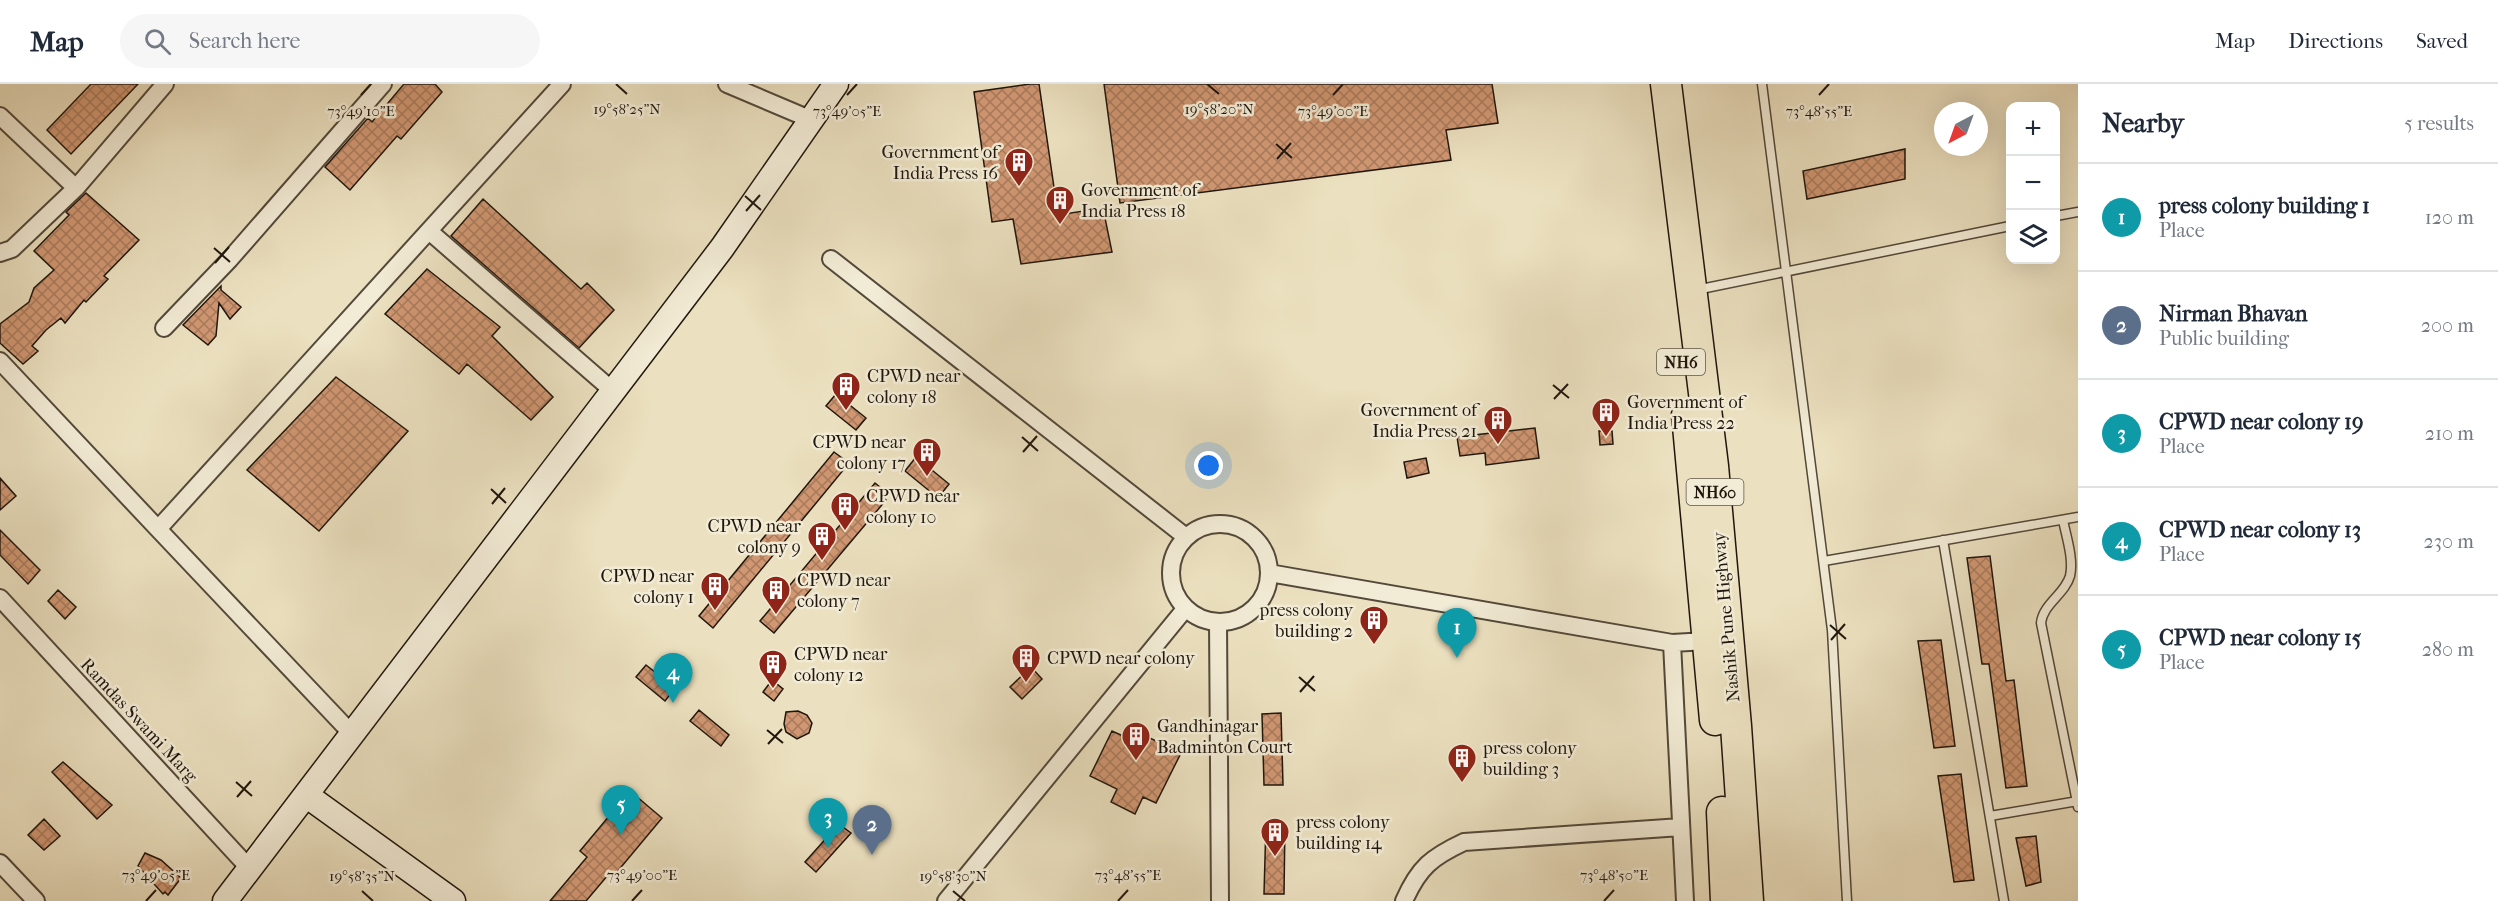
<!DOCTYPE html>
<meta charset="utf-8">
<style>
body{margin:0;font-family:"IM FELL French Canon",serif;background:#f6f6f7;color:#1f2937}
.controls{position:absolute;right:18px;top:18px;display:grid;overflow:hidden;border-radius:12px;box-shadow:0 6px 24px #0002}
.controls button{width:54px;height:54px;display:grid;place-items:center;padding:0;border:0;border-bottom:2px solid #e0e1e3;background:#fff;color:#1f2937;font:30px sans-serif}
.compass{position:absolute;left:1934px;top:18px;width:54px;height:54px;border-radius:50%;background:#fff;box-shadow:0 6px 24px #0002;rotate:221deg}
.you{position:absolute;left:1209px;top:382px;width:21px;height:21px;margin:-15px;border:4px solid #fff;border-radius:50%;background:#1a73e8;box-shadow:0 0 0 9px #1a73e833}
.badge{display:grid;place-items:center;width:39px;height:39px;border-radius:50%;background:#111827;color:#fff;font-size:20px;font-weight:700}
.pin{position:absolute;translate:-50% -50px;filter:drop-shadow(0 2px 3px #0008)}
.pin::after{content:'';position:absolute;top:32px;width:21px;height:18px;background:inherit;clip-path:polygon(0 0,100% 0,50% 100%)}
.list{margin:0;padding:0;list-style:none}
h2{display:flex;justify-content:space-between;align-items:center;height:78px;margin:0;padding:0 24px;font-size:26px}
h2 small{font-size:20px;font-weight:400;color:#747a83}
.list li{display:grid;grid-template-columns:39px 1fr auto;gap:18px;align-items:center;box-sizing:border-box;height:108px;padding:0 24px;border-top:2px solid #e0e1e3}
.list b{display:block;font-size:22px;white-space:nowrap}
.list p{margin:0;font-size:20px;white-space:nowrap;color:#747a83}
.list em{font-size:20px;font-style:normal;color:#747a83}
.icon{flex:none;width:33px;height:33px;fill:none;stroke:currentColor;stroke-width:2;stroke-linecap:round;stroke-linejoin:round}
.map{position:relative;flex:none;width:2078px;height:817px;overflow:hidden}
header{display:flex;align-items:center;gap:36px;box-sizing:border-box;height:84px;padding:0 30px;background:#fff;border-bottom:2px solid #e0e1e3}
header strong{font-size:28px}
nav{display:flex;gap:33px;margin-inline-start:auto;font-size:21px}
.search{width:420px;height:54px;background:#f6f6f7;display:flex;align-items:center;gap:15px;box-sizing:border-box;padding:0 21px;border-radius:33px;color:#747a83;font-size:22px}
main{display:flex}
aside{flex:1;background:#fff}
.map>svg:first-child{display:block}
.building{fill:url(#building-cross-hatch);stroke:#20160e;stroke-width:1.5}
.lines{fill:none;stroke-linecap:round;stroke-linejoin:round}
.lane-casing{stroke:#53483a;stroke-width:11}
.street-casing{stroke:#53483a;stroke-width:20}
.secondary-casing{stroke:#20160e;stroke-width:27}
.highway-casing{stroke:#20160e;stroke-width:33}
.lane{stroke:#f2ebd5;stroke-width:8}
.street{stroke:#f2ebd5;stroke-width:16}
.secondary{stroke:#f2ebd5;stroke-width:24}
.highway{stroke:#ebe0bf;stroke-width:30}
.ticks{fill:none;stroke:#20160e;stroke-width:2}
.labels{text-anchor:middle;stroke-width:5;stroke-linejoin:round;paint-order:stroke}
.shield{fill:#f2ebd5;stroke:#5f564a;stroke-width:1.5}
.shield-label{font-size:16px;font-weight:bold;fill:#20160e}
.poi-label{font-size:18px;fill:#20160e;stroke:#f2ebd5;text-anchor:start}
.street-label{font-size:18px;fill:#20160e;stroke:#f2ebd5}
.ticks-label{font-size:15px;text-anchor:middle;fill:#20160e;stroke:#f2ebd5;stroke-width:5;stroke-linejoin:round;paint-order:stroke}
</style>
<header>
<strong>Map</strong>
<div class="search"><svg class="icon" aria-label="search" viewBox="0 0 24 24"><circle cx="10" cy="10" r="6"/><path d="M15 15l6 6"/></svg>Search here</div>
<nav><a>Map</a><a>Directions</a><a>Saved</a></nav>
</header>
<main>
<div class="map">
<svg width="2078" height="817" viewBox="0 0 2078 817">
<defs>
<pattern id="building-cross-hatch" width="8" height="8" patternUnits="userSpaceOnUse" patternTransform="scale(1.5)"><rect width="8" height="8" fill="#d09772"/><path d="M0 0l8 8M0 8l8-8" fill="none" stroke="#a87a5c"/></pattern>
</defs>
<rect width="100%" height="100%" fill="#ebe0bf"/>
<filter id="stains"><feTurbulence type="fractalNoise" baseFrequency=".00333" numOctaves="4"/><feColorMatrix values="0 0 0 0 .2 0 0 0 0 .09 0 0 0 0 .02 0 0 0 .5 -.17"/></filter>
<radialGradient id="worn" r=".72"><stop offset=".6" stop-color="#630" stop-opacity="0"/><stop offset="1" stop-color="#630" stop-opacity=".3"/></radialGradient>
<path class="building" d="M 91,0 L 138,0 L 71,70 L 47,46 Z
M 404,0 L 435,0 L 442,8 L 401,55 L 397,52 L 350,106 L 325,83 L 368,34 L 372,38 Z
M 1030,0 L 1039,0 L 1058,131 L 1103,124 L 1112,168 L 1021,180 L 1013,135 L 992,138 L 974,8 Z
M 1104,0 L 1492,0 L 1498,39 L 1446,46 L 1451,76 L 1120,119 Z
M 1905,65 L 1905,95 L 1807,115 L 1803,87 Z
M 86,109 L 139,156 L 104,192 L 108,195 L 86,218 L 84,216 L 65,239 L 61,234 L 46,246 L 32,262 L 38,267 L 23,280 L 0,259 L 0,240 L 29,218 L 34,204 L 54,186 L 34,167 L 69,131 L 66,128 Z
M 483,115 L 581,205 L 587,199 L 614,226 L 579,264 L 451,152 Z
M 427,185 L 500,243 L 492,252 L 553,313 L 531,336 L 467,280 L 459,290 L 385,230 Z
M 221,202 L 221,206 L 241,223 L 230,235 L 219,219 L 216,252 L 208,261 L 183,241 Z
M 336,293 L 408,347 L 319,447 L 247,386 Z
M 836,310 L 866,334 L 856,346 L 826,322 Z
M 1535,344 L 1539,374 L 1486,381 L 1485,369 L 1460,372 L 1457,353 Z
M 1599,347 L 1612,347 L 1613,360 L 1600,361 Z
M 834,368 L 846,377 L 842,382 L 845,384 L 713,544 L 699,532 Z
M 916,373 L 949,400 L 938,414 L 905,387 Z
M 1426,374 L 1429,389 L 1407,394 L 1404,378 Z
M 0,394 L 16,412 L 0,426 Z
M 875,399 L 887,409 L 884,414 L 886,416 L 774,549 L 760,537 Z
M 0,446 L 40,486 L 28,500 L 0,471 Z
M 1990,472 L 2006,597 L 2014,596 L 2027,702 L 2006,704 L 1989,580 L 1982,580 L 1967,474 Z
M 58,506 L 76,523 L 65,535 L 48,517 Z
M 1941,556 L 1955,662 L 1934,664 L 1918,557 Z
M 646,581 L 675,604 L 665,617 L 636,593 Z
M 1031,583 L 1042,595 L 1022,615 L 1010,603 Z
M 772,596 L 783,605 L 774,617 L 763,608 Z
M 699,626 L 729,651 L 721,662 L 690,637 Z
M 798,627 L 807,631 L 812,639 L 809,649 L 797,655 L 786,648 L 784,640 L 786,628 Z
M 1281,629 L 1283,701 L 1264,701 L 1262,630 Z
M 1127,643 L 1181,669 L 1156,719 L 1143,713 L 1135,730 L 1111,718 L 1117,705 L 1090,692 L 1112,647 L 1123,652 Z
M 63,678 L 112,721 L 97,735 L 52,688 Z
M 1961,690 L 1974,796 L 1954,798 L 1938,692 Z
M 630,707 L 662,734 L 612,794 L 608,791 L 586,817 L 550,817 L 587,773 L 580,767 Z
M 44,735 L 60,752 L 44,766 L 28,751 Z
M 1266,738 L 1285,739 L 1284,810 L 1264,810 Z
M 839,740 L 851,749 L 816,788 L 805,778 Z
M 2036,752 L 2041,798 L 2026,802 L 2016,754 Z
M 145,769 L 161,776 L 181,794 L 168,811 L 165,808 L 163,810 L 138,782 Z"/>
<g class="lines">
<g class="lane-casing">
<path id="lane" d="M 1762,0 L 1832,546 L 1847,817
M 2056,132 L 2078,128
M 1696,206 L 2010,142
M 2063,436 C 2066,452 2074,475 2070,492 C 2065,510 2043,520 2041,539 L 2078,723
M 1943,456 L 2004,817
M 1824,477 L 2078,433
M 1990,732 L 2078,717"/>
</g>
<g class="street-casing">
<path id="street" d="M 727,0 L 812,36
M 0,32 L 76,104
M 429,147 L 613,307
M 0,169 L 12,165 L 76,104 L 165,0
M 831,175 L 1186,453
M 164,244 L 230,175 L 383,0
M 0,277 L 158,445
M1171 489a49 49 0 1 1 98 0a49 49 0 1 1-98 0Z
M 1269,489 L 1672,559
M 0,514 L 250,785
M 1218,538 L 1220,817
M 352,650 L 158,445 L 562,0
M 0,779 L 36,817
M 946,817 L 1185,525
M 1404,817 C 1419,783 1432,773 1464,758 L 1681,743
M 1685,817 L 1672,559 L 1707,557"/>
</g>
<g class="secondary-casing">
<path id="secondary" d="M 306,711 L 453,817
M 225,817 L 722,164 L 836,0"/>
</g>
<g class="highway-casing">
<path id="highway" d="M 1666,0 L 1713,382 L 1736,642 L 1748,817
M 1687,331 L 1715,636
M 1722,728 L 1726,817"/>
</g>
<use href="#lane" class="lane"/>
<use href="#street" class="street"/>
<use href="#secondary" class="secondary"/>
<use href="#highway" class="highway"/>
</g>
<path class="ticks" d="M 616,0 L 627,10M 1207,0 L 1219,10M 361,11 L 371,0M 847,11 L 857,0M 1333,11 L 1343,0M 1819,11 L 1829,0M 1276,60 L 1292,74M 1277,75 L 1291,59M 745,112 L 761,126M 746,127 L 760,111M 214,164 L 230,178M 215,179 L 229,163M 1553,301 L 1569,314M 1554,315 L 1568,300M 1022,353 L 1038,367M 1023,368 L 1037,352M 491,405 L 506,419M 492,420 L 505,404M 1830,541 L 1846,555M 1831,556 L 1845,540M 1299,593 L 1315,607M 1300,608 L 1314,592M 767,646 L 783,659M 768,660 L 782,645M 236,698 L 252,712M 237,713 L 251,697M 362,807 L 373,817M 953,807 L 965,817M 146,817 L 156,806M 632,817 L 642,806M 1118,817 L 1128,806M 1604,817 L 1614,806"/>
<defs>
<g id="building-pin" transform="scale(1.5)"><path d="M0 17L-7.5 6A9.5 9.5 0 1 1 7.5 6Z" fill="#8f2418" stroke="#f2ebd5"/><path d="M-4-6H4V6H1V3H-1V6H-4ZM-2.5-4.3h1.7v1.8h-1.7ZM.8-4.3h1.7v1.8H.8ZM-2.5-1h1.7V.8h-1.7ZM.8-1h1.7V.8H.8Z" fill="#fff"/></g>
</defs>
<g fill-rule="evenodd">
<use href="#building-pin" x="1019" y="78"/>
<use href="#building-pin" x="1060" y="116"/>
<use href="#building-pin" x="846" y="302"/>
<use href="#building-pin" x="1606" y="328"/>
<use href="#building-pin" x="1498" y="336"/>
<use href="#building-pin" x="927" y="368"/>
<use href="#building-pin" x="845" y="422"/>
<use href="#building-pin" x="822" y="452"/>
<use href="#building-pin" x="715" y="502"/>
<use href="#building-pin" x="776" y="506"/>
<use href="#building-pin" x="1374" y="536"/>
<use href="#building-pin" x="1026" y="574"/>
<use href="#building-pin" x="773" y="580"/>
<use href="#building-pin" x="1136" y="652"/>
<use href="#building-pin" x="1462" y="674"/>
<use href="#building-pin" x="1275" y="748"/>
</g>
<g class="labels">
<g class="shield">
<rect x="1657" y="265" width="48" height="26" rx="4.5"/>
<rect x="1686.5" y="395" width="57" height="26" rx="4.5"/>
</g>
<g class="shield-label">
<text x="1681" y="284">NH6</text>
<text x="1715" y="414">NH60</text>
</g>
<g class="poi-label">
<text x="998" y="74" text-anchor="end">Government of<tspan x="998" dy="21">India Press 16</tspan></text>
<text x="1081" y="112">Government of<tspan x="1081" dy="21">India Press 18</tspan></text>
<text x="867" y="298">CPWD near<tspan x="867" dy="21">colony 18</tspan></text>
<text x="1627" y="324">Government of<tspan x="1627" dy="21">India Press 22</tspan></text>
<text x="1477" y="332" text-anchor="end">Government of<tspan x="1477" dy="21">India Press 21</tspan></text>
<text x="906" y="364" text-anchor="end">CPWD near<tspan x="906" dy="21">colony 17</tspan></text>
<text x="866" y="418">CPWD near<tspan x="866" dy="21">colony 10</tspan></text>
<text x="801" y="448" text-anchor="end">CPWD near<tspan x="801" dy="21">colony 9</tspan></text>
<text x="694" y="498" text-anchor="end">CPWD near<tspan x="694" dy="21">colony 1</tspan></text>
<text x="797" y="502">CPWD near<tspan x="797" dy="21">colony 7</tspan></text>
<text x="1353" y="532" text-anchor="end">press colony<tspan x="1353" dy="21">building 2</tspan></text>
<text x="794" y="576">CPWD near<tspan x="794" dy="21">colony 12</tspan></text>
<text x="1047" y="580">CPWD near colony</text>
<text x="1157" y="648">Gandhinagar<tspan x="1157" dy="21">Badminton Court</tspan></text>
<text x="1483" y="670">press colony<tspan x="1483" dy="21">building 3</tspan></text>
<text x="1296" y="744">press colony<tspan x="1296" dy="21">building 14</tspan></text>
</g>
<g class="street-label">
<text transform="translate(1726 533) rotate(-95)" y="6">Nashik Pune Highway</text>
<text transform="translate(139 636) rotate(47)" y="6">Ramdas Swami Marg</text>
</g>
</g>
<g class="ticks-label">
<text x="627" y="30">19°58'25"N</text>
<text x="1219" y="30">19°58'20"N</text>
<text x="361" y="32">73°49'10"E</text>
<text x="847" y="32">73°49'05"E</text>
<text x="1333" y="32">73°49'00"E</text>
<text x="1819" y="32">73°48'55"E</text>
<text x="156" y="796">73°49'05"E</text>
<text x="642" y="796">73°49'00"E</text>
<text x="1128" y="796">73°48'55"E</text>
<text x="1614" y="796">73°48'50"E</text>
<text x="362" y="797">19°58'35"N</text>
<text x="953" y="797">19°58'30"N</text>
</g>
<rect width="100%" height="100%" filter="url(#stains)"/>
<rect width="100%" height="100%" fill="url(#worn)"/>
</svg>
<div class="controls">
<button>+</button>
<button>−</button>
<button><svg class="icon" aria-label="layers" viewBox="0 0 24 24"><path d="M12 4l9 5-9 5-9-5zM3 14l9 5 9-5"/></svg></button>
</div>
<svg class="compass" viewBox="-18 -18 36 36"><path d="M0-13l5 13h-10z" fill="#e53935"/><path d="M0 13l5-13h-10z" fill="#747a83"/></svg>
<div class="you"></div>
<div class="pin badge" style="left:1457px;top:574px;background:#0f9aa8">1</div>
<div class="pin badge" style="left:872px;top:771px;background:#5c6f8a">2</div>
<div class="pin badge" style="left:828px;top:764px;background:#0f9aa8">3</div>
<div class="pin badge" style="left:673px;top:619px;background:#0f9aa8">4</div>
<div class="pin badge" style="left:621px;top:751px;background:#0f9aa8">5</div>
</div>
<aside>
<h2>Nearby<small>5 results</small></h2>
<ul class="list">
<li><span class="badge" style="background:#0f9aa8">1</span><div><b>press colony building 1</b><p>Place</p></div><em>120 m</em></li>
<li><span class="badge" style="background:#5c6f8a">2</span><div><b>Nirman Bhavan</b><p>Public building</p></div><em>200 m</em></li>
<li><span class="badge" style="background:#0f9aa8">3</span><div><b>CPWD near colony 19</b><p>Place</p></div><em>210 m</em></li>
<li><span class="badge" style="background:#0f9aa8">4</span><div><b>CPWD near colony 13</b><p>Place</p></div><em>230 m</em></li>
<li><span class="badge" style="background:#0f9aa8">5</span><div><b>CPWD near colony 15</b><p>Place</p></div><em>280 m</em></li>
</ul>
</aside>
</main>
